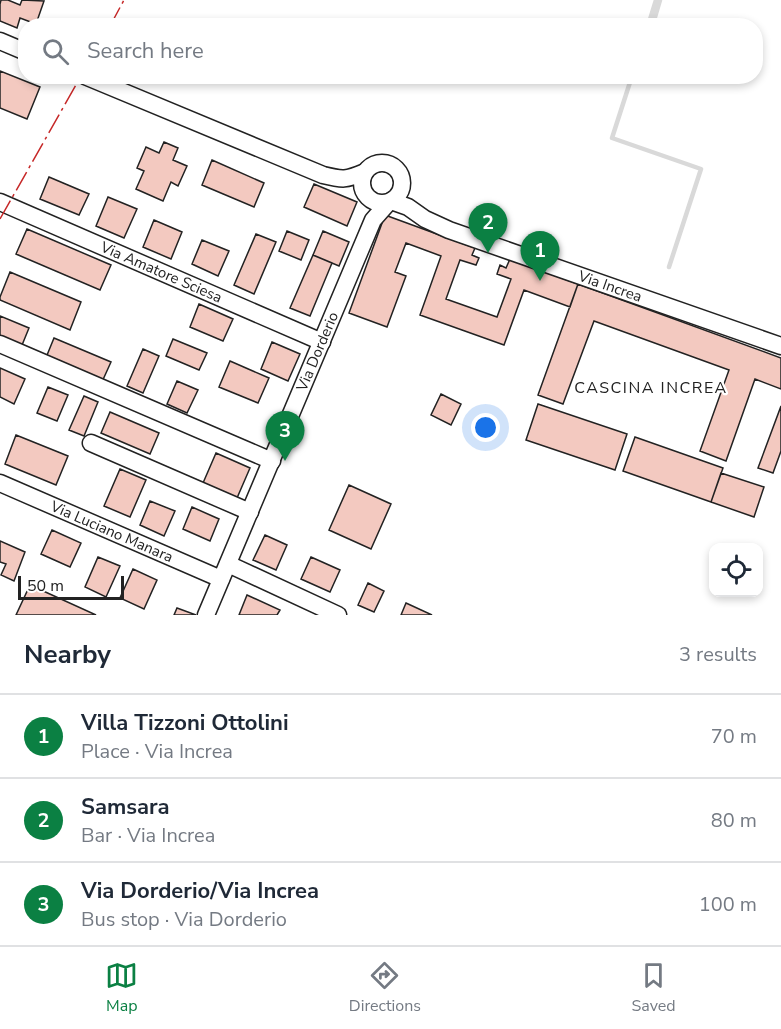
<!DOCTYPE html>
<meta charset="utf-8">
<style>
body{margin:0;font-family:"Nunito Sans",sans-serif;background:#f2f2f3;color:#1f2937}
.controls{position:absolute;right:18px;bottom:18px;display:grid;overflow:hidden;border-radius:12px;box-shadow:0 3px 9px #0003}
.controls button{width:54px;height:54px;display:grid;place-items:center;padding:0;border:0;border-bottom:2px solid #e0e1e3;background:#fff;color:#1f2937;font:30px sans-serif}
.scale{position:absolute;left:18px;bottom:15px;width:106px;box-sizing:border-box;padding-left:6px;border:3px solid #222;border-top:0;font-size:16px;line-height:21px;white-space:nowrap;color:#222;-webkit-text-stroke:4px #fff;paint-order:stroke}
.you{position:absolute;left:486px;top:428px;width:21px;height:21px;margin:-15px;border:4px solid #fff;border-radius:50%;background:#1a73e8;box-shadow:0 0 0 9px #1a73e833}
.badge{display:grid;place-items:center;width:39px;height:39px;border-radius:50%;background:#0b8043;color:#fff;font-size:20px;font-weight:700}
.pin{position:absolute;translate:-50% -50px;filter:drop-shadow(0 2px 3px #0008)}
.pin::after{content:'';position:absolute;top:32px;width:21px;height:18px;background:inherit;clip-path:polygon(0 0,100% 0,50% 100%)}
.list{margin:0;padding:0;list-style:none}
h2{display:flex;justify-content:space-between;align-items:center;height:78px;margin:0;padding:0 24px;font-size:26px}
h2 small{font-size:20px;font-weight:400;color:#747a83}
.list li{display:grid;grid-template-columns:39px 1fr auto;gap:18px;align-items:center;box-sizing:border-box;height:84px;padding:0 24px;border-top:2px solid #e0e1e3}
.list b{display:block;font-size:22px;white-space:nowrap}
.list p{margin:0;font-size:20px;white-space:nowrap;color:#747a83}
.list em{font-size:20px;font-style:normal;color:#747a83}
.icon{flex:none;width:33px;height:33px;fill:none;stroke:currentColor;stroke-width:2;stroke-linecap:round;stroke-linejoin:round}
.map{position:relative;flex:none;width:781px;height:615px;overflow:hidden}
.search{position:absolute;background:#fff;box-shadow:0 3px 9px #0003;left:18px;right:18px;top:18px;height:66px;display:flex;align-items:center;gap:15px;box-sizing:border-box;padding:0 21px;border-radius:24px;color:#747a83;font-size:22px}
.sheet{height:330px;background:#fff}
nav{display:flex;justify-content:space-around;align-items:center;box-sizing:border-box;height:84px;border-top:2px solid #e0e1e3;background:#fff;font-size:16px;color:#747a83}
nav a{display:grid;justify-items:center;gap:3px}
nav .on{color:#0b8043}
.map>svg:first-child{display:block}
.lines{fill:none;stroke-linecap:round;stroke-linejoin:round}
.stream{stroke:#d9d9d9;stroke-width:4.5}
.building{fill:#f3c9c0;stroke:#222;stroke-width:1.5}
.minor-casing{stroke:#222;stroke-width:19}
.minor{stroke:#fff;stroke-width:16}
.power{stroke:#c62828;stroke-width:1.5;stroke-dasharray:21 4.5 3 4.5;stroke-linecap:butt}
.labels{text-anchor:middle;stroke-width:4.5;stroke-linejoin:round;paint-order:stroke}
.street-label{font-size:15px;fill:#222;stroke:#fff}
.neighbourhood-label{font-size:16px;letter-spacing:1.5px;fill:#222;stroke:#fff}
</style>
<div class="map">
<svg width="781" height="615" viewBox="0 0 781 615">
<rect width="100%" height="100%" fill="#fff"/>
<g class="lines">
<path class="stream" d="M 655,17 L 660,0
M 648,26 L 656,0
M 632,76 L 612,138 L 701,169 L 669,267"/>
</g>
<path class="building" d="M 1,0 L 8,0 L 20,5 L 22,0 L 44,1 L 36,24 L 20,18 L 17,28 L 0,21 L 0,4 Z
M 48,19 L 64,26 L 45,26 Z
M 0,71 L 40,87 L 27,119 L 0,108 Z
M 164,142 L 178,148 L 173,160 L 187,166 L 178,186 L 171,182 L 163,201 L 136,189 L 144,171 L 137,168 L 146,147 L 159,153 Z
M 212,160 L 264,183 L 254,207 L 202,185 Z
M 49,177 L 89,194 L 79,215 L 40,199 Z
M 314,184 L 357,202 L 347,226 L 304,207 Z
M 108,197 L 137,209 L 124,238 L 96,226 Z
M 385,215 L 475,248 L 472,255 L 479,258 L 476,265 L 460,260 L 446,299 L 497,317 L 511,279 L 497,274 L 500,265 L 506,268 L 510,259 L 578,284 L 570,307 L 524,290 L 504,345 L 420,315 L 441,256 L 406,243 L 395,272 L 406,276 L 387,327 L 349,313 Z
M 154,220 L 182,232 L 171,259 L 143,247 Z
M 27,229 L 111,265 L 100,290 L 16,254 Z
M 287,231 L 309,240 L 301,260 L 279,251 Z
M 323,231 L 349,242 L 339,266 L 313,255 Z
M 256,234 L 276,242 L 254,294 L 234,285 Z
M 202,240 L 229,251 L 218,276 L 192,264 Z
M 313,255 L 332,263 L 310,316 L 290,308 Z
M 10,272 L 81,302 L 70,330 L 0,300 L 0,297 Z
M 578,284 L 781,358 L 781,389 L 755,379 L 726,461 L 700,451 L 729,370 L 594,321 L 563,404 L 538,395 Z
M 199,304 L 233,319 L 223,341 L 190,327 Z
M 0,316 L 29,328 L 20,350 L 0,341 Z
M 54,338 L 111,362 L 101,384 L 45,360 Z
M 173,339 L 207,353 L 199,370 L 166,356 Z
M 272,342 L 300,354 L 288,381 L 261,369 Z
M 143,349 L 159,356 L 143,393 L 127,386 Z
M 230,361 L 269,378 L 258,403 L 219,387 Z
M 0,368 L 25,379 L 14,404 L 0,397 Z
M 177,381 L 198,390 L 187,413 L 167,404 Z
M 48,387 L 68,395 L 57,421 L 37,413 Z
M 441,394 L 461,404 L 451,425 L 431,415 Z
M 84,396 L 98,402 L 84,436 L 69,430 Z
M 538,404 L 627,434 L 615,470 L 526,440 Z
M 781,406 L 781,451 L 773,473 L 758,468 Z
M 110,412 L 159,433 L 150,454 L 101,433 Z
M 16,435 L 68,456 L 56,485 L 5,464 Z
M 635,437 L 723,468 L 711,502 L 623,471 Z
M 216,453 L 250,468 L 237,498 L 203,483 Z
M 120,469 L 146,480 L 130,517 L 104,506 Z
M 721,473 L 764,487 L 754,517 L 711,502 Z
M 349,485 L 391,504 L 371,549 L 329,530 Z
M 150,501 L 175,511 L 164,536 L 140,525 Z
M 192,507 L 219,519 L 210,541 L 183,529 Z
M 52,530 L 81,543 L 70,567 L 41,554 Z
M 265,535 L 287,545 L 276,570 L 253,560 Z
M 0,541 L 25,552 L 14,581 L 1,575 L 6,564 L 0,562 Z
M 98,557 L 120,566 L 106,597 L 85,587 Z
M 311,557 L 340,570 L 330,592 L 301,579 Z
M 133,569 L 157,580 L 144,609 L 120,598 Z
M 368,583 L 384,591 L 374,612 L 358,605 Z
M 30,585 L 96,615 L 16,615 Z
M 247,595 L 280,610 L 277,615 L 239,615 Z
M 406,603 L 432,615 L 401,615 Z
M 177,608 L 196,615 L 174,615 Z"/>
<g class="lines">
<g class="minor-casing">
<g id="minor">
<path d="M 0,41 L 26,52"/>
<path d="M 85,76 L 323,175 C 343,180 346,180 365,172"/>
<circle cx="382" cy="183" r="20"/>
<path id="s1" d="M 391,201 L 408,207 L 425,219 L 449,230 L 781,346"/>
<path id="s2" d="M 0,202 L 322,342"/>
<path d="M 0,344 L 272,461"/>
<path d="M 91,443 L 250,512"/>
<path id="s3" d="M 0,483 L 221,579"/>
<path d="M 228,564 L 338,615"/>
<path id="s4" d="M 206,615 L 373,220 L 388,203"/>
</g>
</g>
<use href="#minor" class="minor"/>
<path class="power" d="M 110,26 L 124,0
M 0,219 L 81,76"/>
</g>
<g class="labels">
<g class="street-label">
<text dy="5" stroke="none"><textPath href="#s2" startOffset="176">Via Amatore Sciesa</textPath></text>
<text dy="5" stroke="none"><textPath href="#s1" startOffset="236">Via Increa</textPath></text>
<text dy="5" stroke="none"><textPath href="#s4" startOffset="286">Via Dorderio</textPath></text>
<text dy="5" stroke="none"><textPath href="#s3" startOffset="122">Via Luciano Manara</textPath></text>
</g>
<g class="neighbourhood-label">
<text x="651" y="393">CASCINA INCREA</text>
</g>
</g>
</svg>
<div class="controls">
<button><svg class="icon" aria-label="locate" viewBox="0 0 24 24"><circle cx="12" cy="12" r="6"/><path d="M12 2v4M12 18v4M2 12h4M18 12h4"/></svg></button>
</div>
<div class="scale">50 m</div>
<div class="you"></div>
<div class="pin badge" style="left:540px;top:281px">1</div>
<div class="pin badge" style="left:488px;top:253px">2</div>
<div class="pin badge" style="left:285px;top:461px">3</div>
<div class="search"><svg class="icon" aria-label="search" viewBox="0 0 24 24"><circle cx="10" cy="10" r="6"/><path d="M15 15l6 6"/></svg>Search here</div>
</div>
<section class="sheet">
<h2>Nearby<small>3 results</small></h2>
<ul class="list">
<li><span class="badge">1</span><div><b>Villa Tizzoni Ottolini</b><p>Place · Via Increa</p></div><em>70 m</em></li>
<li><span class="badge">2</span><div><b>Samsara</b><p>Bar · Via Increa</p></div><em>80 m</em></li>
<li><span class="badge">3</span><div><b>Via Dorderio/Via Increa</b><p>Bus stop · Via Dorderio</p></div><em>100 m</em></li>
</ul>
</section>
<nav>
<a class="on"><svg class="icon" aria-label="map" viewBox="0 0 24 24"><path d="M3 6l6-2 6 2 6-2v14l-6 2-6-2-6 2zM9 4v14M15 6v14"/></svg>Map</a>
<a><svg class="icon" aria-label="directions" viewBox="0 0 24 24"><path d="M12 3l9 9-9 9-9-9zM9 14v-3h6M13 9l2 2-2 2"/></svg>Directions</a>
<a><svg class="icon" aria-label="saved" viewBox="0 0 24 24"><path d="M7 4h10v16l-5-4-5 4z"/></svg>Saved</a>
</nav>
